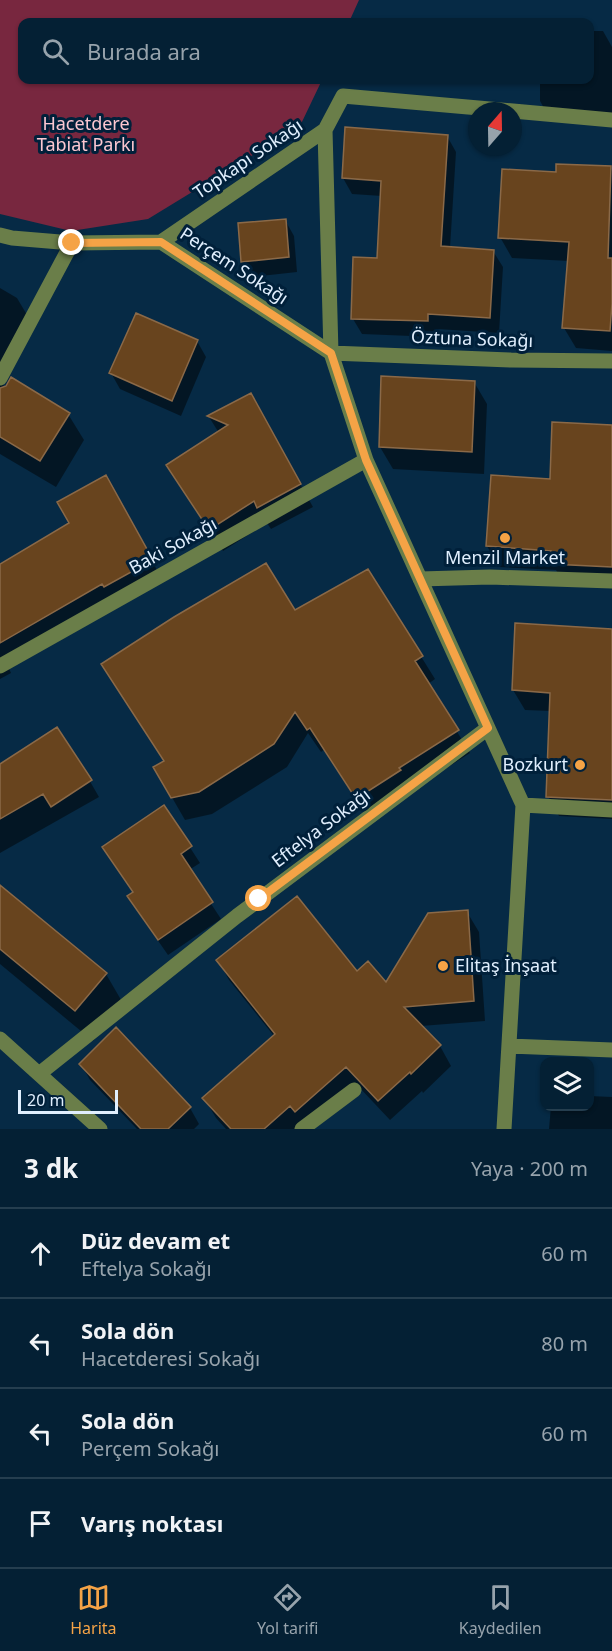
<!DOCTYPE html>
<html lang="tr">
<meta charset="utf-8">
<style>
body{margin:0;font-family:"Noto Sans",sans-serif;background:#122d40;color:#f1f3f6}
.controls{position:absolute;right:18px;bottom:18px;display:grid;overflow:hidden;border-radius:12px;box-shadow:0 2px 4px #0004}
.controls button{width:54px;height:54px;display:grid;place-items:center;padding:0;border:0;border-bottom:2px solid #253e4f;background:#042034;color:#f1f3f6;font:30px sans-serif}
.compass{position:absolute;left:468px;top:102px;width:54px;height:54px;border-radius:50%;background:#042034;box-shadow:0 2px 4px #0004;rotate:20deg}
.scale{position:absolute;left:18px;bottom:15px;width:100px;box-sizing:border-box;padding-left:6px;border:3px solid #e0effe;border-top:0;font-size:16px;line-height:21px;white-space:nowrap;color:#e0effe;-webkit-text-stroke:4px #00203a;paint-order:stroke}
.stop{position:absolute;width:18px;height:18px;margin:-14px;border:4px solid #f5a346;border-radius:50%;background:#fff}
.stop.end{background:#f5a346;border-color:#fff;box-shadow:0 2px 6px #0008}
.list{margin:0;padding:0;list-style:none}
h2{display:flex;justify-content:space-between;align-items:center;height:78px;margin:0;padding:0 24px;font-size:26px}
h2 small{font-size:20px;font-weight:400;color:#97a3ac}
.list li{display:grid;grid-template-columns:39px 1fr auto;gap:18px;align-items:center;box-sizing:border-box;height:90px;padding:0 24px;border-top:2px solid #253e4f}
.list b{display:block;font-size:22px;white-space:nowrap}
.list p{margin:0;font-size:20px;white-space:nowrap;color:#97a3ac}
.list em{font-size:20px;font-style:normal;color:#97a3ac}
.icon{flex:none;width:33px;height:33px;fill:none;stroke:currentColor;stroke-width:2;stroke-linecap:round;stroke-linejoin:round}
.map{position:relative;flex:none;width:612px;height:1129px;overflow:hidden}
.search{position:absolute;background:#042034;box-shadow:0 2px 4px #0004;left:18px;right:18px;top:18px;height:66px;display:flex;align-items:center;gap:15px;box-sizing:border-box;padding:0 21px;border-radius:12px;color:#97a3ac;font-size:22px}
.sheet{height:438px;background:#042034}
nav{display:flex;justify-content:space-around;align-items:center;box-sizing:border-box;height:84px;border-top:2px solid #253e4f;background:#042034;font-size:16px;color:#97a3ac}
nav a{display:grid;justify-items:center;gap:3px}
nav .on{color:#f5a346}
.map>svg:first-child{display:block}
.green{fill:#78273f}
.shadow{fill:#0007}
.building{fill:#68441e;stroke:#8a6948;stroke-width:1.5}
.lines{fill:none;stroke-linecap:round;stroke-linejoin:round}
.minor{stroke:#6a7e49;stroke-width:15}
.route{stroke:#f5a346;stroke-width:8}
.poi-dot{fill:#f5a346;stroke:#00203a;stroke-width:2}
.labels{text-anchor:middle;stroke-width:6;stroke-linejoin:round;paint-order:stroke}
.park-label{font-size:18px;fill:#fbc7d1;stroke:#00203a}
.street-label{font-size:18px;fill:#e0effe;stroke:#00203a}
.poi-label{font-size:18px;fill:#e0effe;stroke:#00203a}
</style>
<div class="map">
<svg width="612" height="1129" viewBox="0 0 612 1129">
<rect width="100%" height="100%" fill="#062a45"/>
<path class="green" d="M 0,0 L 359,0 L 349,22 L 22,22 L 22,80 L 322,80 L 300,126 L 148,219 L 71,231 L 0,214 Z"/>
<path class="shadow" d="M 590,31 L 603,31 L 612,47 L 612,116 L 549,117 L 540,101 L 540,80 L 590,80 Z
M 347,129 L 447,136 L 456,152 L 450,248 L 493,251 L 503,267 L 499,333 L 437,329 L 436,337 L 362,334 L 353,319 L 379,259 L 382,196 L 352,194 L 343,178 Z
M 610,167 L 612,171 L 612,351 L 576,348 L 564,328 L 569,261 L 512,258 L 500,237 L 558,173 Z
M 285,220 L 294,236 L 297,272 L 252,277 L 243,261 Z
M 0,288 L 17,298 L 33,325 L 0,379 Z
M 197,341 L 206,357 L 181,416 L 120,389 L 111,373 Z
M 0,380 L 5,388 L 68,414 L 84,440 L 56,487 L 0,454 Z
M 474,382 L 487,404 L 484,474 L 393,469 L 380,447 Z
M 251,395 L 313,507 L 271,529 L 267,523 L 223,551 L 181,487 L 219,433 L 209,417 Z
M 612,427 L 612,588 L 564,584 L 556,570 L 499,567 L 487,546 L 551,480 Z
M 117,497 L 163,581 L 8,666 L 11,673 L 0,679 L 0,566 Z
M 368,571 L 435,679 L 428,684 L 470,753 L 411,791 L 370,821 L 324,750 L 321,752 L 308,733 L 287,767 L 212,814 L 185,820 L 155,768 L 165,762 L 294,613 Z
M 612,630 L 612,819 L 559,816 L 548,796 L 551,711 L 525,710 L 513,690 Z
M 0,766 L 84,771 L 99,797 L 0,853 Z
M 164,807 L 200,863 L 189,870 L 221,919 L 168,955 L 138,912 L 134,893 L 113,863 Z
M 0,887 L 106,974 L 124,1005 L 93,1041 L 0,964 Z
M 467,912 L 479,932 L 485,1021 L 421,1026 L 440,1046 L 451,1066 L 423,1093 L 422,1091 L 390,1120 L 358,1086 L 309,1129 L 226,1129 L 216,1118 L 204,1098 L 274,1036 L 229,980 L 218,960 L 357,973 L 387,985 Z
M 116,1029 L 190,1108 L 199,1124 L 194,1129 L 137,1129 L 90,1080 L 81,1064 Z
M 590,1096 L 612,1097 L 612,1129 L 549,1129 L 551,1106 L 590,1106 Z"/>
<path class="building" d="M 345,127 L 448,135 L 441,246 L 494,250 L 490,318 L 428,314 L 428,321 L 351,319 L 353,257 L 377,258 L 381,181 L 342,178 Z
M 556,164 L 611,166 L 608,258 L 612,258 L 612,303 L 610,331 L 562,328 L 569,242 L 498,238 L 502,169 L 556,172 Z
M 286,219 L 289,257 L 241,262 L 238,223 Z
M 136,313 L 198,340 L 172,401 L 109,373 Z
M 381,376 L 475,381 L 472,452 L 379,447 Z
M 11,377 L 70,413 L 40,461 L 0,437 L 0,388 L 6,386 Z
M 251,393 L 301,484 L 257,508 L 254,501 L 209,530 L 166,465 L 228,425 L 207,416 Z
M 552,422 L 612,425 L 612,567 L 550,564 L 551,551 L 486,546 L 491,475 L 550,479 Z
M 106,475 L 153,560 L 104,587 L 102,584 L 0,643 L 0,564 L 69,523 L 57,502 Z
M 266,563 L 295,610 L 368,569 L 423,656 L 415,661 L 459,730 L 399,768 L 401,770 L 356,799 L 310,728 L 307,730 L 295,712 L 274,744 L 199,792 L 171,798 L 153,767 L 164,761 L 101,664 L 174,617 Z
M 515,623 L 612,629 L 612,800 L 546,797 L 550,693 L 512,690 Z
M 57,727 L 92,780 L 51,807 L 43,794 L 0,819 L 0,764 Z
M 164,805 L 192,846 L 181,854 L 213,902 L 158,940 L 127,896 L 133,892 L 102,847 Z
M 0,885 L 107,973 L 75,1011 L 0,949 Z
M 297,896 L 357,971 L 368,961 L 386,982 L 428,913 L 468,910 L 474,1001 L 404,1007 L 441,1045 L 411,1074 L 410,1072 L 378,1101 L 346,1067 L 295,1112 L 290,1106 L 264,1129 L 231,1129 L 202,1098 L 275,1034 L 216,960 Z
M 116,1027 L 191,1107 L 168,1129 L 141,1129 L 79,1064 Z"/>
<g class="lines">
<path class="minor" d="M 513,111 L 612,120
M 325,130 L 331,353 L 366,460 L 523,805 L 504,1129
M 0,235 L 12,238 L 72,243 L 161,242 L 331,353 L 511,360 L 612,361
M 161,242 L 325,130 L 343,96 L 513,111
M 0,378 L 72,243
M 420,579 L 490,577 L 612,581
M 0,666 L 366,460
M 523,805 L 612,810
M 0,1039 L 100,1129
M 509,1046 L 612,1050
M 39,1074 L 237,916 L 488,728
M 302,1129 L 354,1090"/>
</g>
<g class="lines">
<path class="route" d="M 72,243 L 161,242 L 331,353 L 366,460 L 488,728 L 259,899"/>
</g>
<g class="poi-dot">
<circle cx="505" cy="538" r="6"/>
<circle cx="580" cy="765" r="6"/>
<circle cx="443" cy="966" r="6"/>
</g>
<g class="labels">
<g class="park-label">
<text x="86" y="130">Hacetdere<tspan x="86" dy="21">Tabiat Parkı</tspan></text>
</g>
<g class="street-label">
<text transform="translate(248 159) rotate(-34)" y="6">Topkapı Sokağı</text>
<text transform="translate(234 266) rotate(33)" y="6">Perçem Sokağı</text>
<text transform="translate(472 339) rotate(2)" y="6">Öztuna Sokağı</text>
<text transform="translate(173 546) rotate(-29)" y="6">Baki Sokağı</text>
<text transform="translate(321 828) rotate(-37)" y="6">Eftelya Sokağı</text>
</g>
<g class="poi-label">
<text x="505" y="564">Menzil Market</text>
<text x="568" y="771" text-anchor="end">Bozkurt</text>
<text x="455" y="972" text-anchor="start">Elitaş İnşaat</text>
</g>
</g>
</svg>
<div class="controls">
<button><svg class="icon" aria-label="layers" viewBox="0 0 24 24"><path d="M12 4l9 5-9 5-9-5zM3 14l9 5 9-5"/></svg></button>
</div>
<svg class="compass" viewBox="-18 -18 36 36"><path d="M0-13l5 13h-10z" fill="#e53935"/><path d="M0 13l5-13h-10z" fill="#97a3ac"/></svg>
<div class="scale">20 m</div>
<div class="stop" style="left:259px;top:899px"></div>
<div class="stop end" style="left:72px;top:243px"></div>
<div class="search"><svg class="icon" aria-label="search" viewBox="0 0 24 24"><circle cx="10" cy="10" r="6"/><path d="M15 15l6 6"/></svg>Burada ara</div>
</div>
<section class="sheet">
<h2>3 dk<small>Yaya · 200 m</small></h2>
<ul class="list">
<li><svg class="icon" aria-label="ahead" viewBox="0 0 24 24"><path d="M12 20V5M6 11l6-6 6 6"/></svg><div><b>Düz devam et</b><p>Eftelya Sokağı</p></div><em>60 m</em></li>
<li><svg class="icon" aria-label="left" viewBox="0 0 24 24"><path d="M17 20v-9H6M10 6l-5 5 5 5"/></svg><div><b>Sola dön</b><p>Hacetderesi Sokağı</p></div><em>80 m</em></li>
<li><svg class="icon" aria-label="left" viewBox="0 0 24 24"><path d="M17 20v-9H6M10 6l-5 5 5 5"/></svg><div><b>Sola dön</b><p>Perçem Sokağı</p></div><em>60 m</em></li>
<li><svg class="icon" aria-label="arrive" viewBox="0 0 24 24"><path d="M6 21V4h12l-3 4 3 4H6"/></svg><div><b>Varış noktası</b></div></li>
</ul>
</section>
<nav>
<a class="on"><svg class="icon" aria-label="map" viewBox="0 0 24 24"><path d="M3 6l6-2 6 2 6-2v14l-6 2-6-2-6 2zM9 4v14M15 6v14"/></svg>Harita</a>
<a><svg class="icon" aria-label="directions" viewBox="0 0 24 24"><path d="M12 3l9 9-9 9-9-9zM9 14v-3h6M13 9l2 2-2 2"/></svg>Yol tarifi</a>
<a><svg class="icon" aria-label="saved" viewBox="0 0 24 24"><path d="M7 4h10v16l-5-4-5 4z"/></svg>Kaydedilen</a>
</nav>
